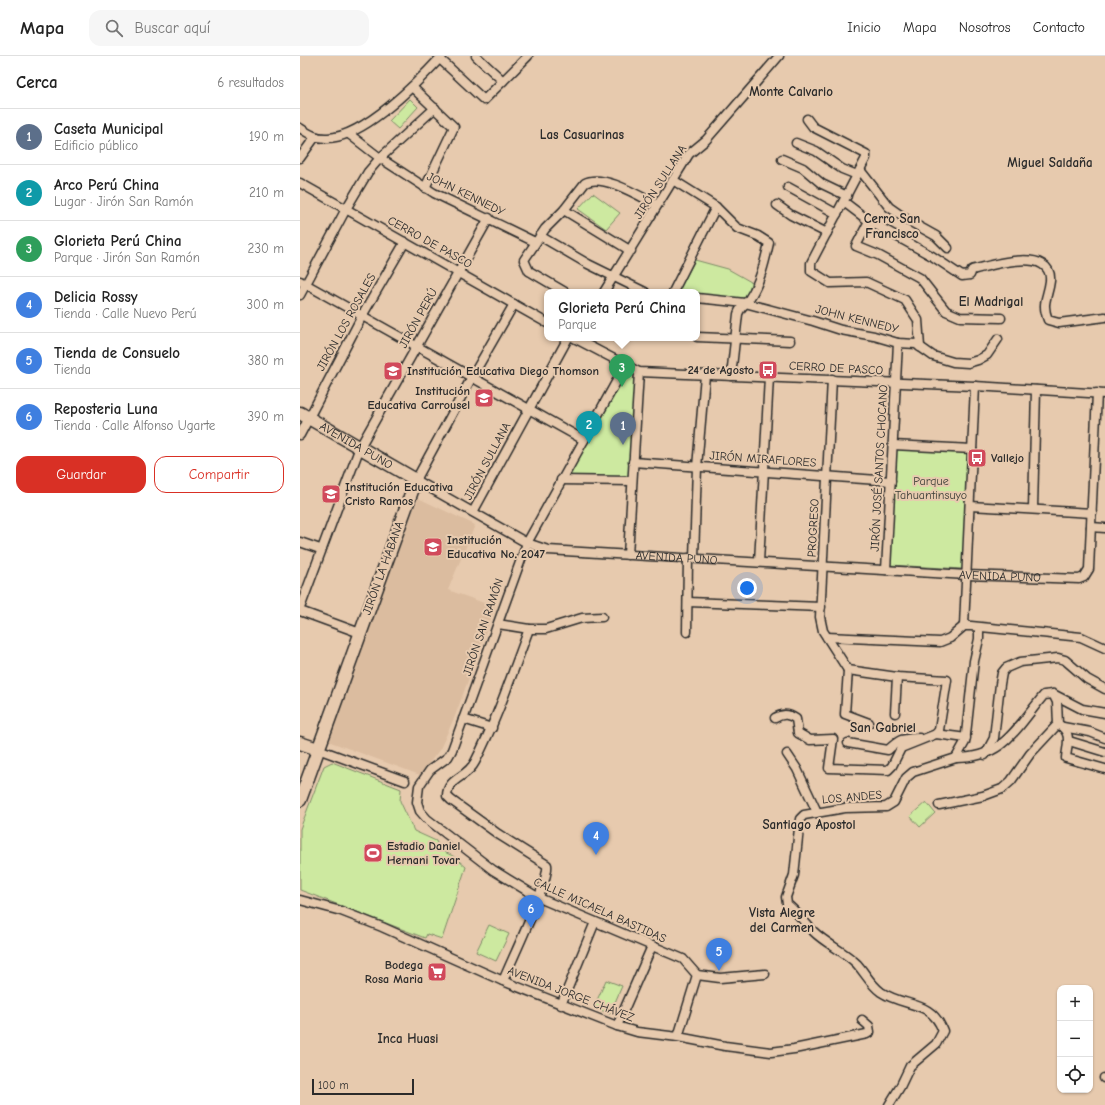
<!DOCTYPE html>
<html lang="es">
<meta charset="utf-8">
<style>
body{margin:0;font-family:"Comic Neue",sans-serif;background:#f6f6f6;color:#222}
.controls{position:absolute;right:12px;bottom:12px;display:grid;overflow:hidden;border-radius:8px;box-shadow:0 1px 3px #0004}
.controls button{width:36px;height:36px;display:grid;place-items:center;padding:0;border:0;border-bottom:1px solid #e0e0e0;background:#fff;color:#222;font:20px sans-serif}
.scale{position:absolute;left:12px;bottom:10px;width:102px;box-sizing:border-box;padding-left:4px;border:2px solid #2b2b2b;border-top:0;font-size:11px;line-height:14px;white-space:nowrap;color:#2b2b2b;-webkit-text-stroke:3px #e7caae;paint-order:stroke}
.you{position:absolute;left:447px;top:532px;width:14px;height:14px;margin:-10px;border:3px solid #fff;border-radius:50%;background:#1a73e8;box-shadow:0 0 0 6px #1a73e833}
.badge{display:grid;place-items:center;width:26px;height:26px;border-radius:50%;background:#d93025;color:#fff;font-size:13px;font-weight:700}
.pin{position:absolute;translate:-50% -33px;filter:drop-shadow(0 1px 2px #0008)}
.pin::after{content:'';position:absolute;top:21px;width:14px;height:12px;background:inherit;clip-path:polygon(0 0,100% 0,50% 100%)}
.popup{position:absolute;left:244px;top:233px;width:156px;height:52px;box-sizing:border-box;display:grid;place-content:center;border-radius:8px;background:#fff;filter:drop-shadow(0 1px 3px #0005);font-size:13px;white-space:nowrap;color:#767676}
.popup b{font-size:15px;color:#222}
.popup::after{content:'';position:absolute;left:50%;top:100%;margin-left:-8px;border:8px solid transparent;border-top-color:#fff}
.list{margin:0;padding:0;list-style:none}
h2{display:flex;justify-content:space-between;align-items:center;height:52px;margin:0;padding:0 16px;font-size:17px}
h2 small{font-size:13px;font-weight:400;color:#767676}
.list li{display:grid;grid-template-columns:26px 1fr auto;gap:12px;align-items:center;box-sizing:border-box;height:56px;padding:0 16px;border-top:1px solid #e0e0e0}
.list b{display:block;font-size:15px;white-space:nowrap}
.list p{margin:0;font-size:13px;white-space:nowrap;color:#767676}
.list em{font-size:13px;font-style:normal;color:#767676}
.actions{display:flex;gap:8px;padding:12px 16px}
.actions a{flex:1;padding:9px 0;border:1px solid #d93025;border-radius:12px;text-align:center;font-size:14px;color:#d93025}
.actions .main{background:#d93025;color:#fff}
.icon{flex:none;width:22px;height:22px;fill:none;stroke:currentColor;stroke-width:2;stroke-linecap:round;stroke-linejoin:round}
.map{position:relative;flex:none;width:805px;height:1049px;overflow:hidden}
header{display:flex;align-items:center;gap:24px;box-sizing:border-box;height:56px;padding:0 20px;background:#fff;border-bottom:1px solid #e0e0e0}
header strong{font-size:19px}
nav{display:flex;gap:22px;margin-inline-start:auto;font-size:14px}
.search{width:280px;height:36px;background:#f6f6f6;display:flex;align-items:center;gap:10px;box-sizing:border-box;padding:0 14px;border-radius:12px;color:#767676;font-size:15px}
main{display:flex}
aside{flex:1;background:#fff}
.map>svg:first-child{display:block}
.built{fill:#dbbc9f}
.green{fill:#cde9a0;stroke:#7c8a66}
.lines{fill:none;stroke-linecap:round;stroke-linejoin:round}
.street-casing{stroke:#2b2b2b;stroke-width:11}
.secondary-casing{stroke:#2b2b2b;stroke-width:15}
.street{stroke:#e7caae;stroke-width:8}
.secondary{stroke:#e7caae;stroke-width:12}
.labels{text-anchor:middle;stroke-width:4;stroke-linejoin:round;paint-order:stroke}
.street-label{font-size:12px;fill:#2b2b2b;stroke:#e7caae}
.poi-label{font-size:12px;font-weight:bold;fill:#2b2b2b;stroke:#e7caae;text-anchor:start}
.park-label{font-size:12px;fill:#3b3e37;stroke:#e7caae}
.neighbourhood-label{font-size:13px;font-weight:bold;fill:#2b2b2b;stroke:#e7caae}
</style>
<header>
<strong>Mapa</strong>
<div class="search"><svg class="icon" aria-label="search" viewBox="0 0 24 24"><circle cx="10" cy="10" r="6"/><path d="M15 15l6 6"/></svg>Buscar aquí</div>
<nav><a>Inicio</a><a>Mapa</a><a>Nosotros</a><a>Contacto</a></nav>
</header>
<main>
<aside>
<h2>Cerca<small>6 resultados</small></h2>
<ul class="list">
<li><span class="badge" style="background:#5c6f8a">1</span><div><b>Caseta Municipal</b><p>Edificio público</p></div><em>190 m</em></li>
<li><span class="badge" style="background:#0f9aa8">2</span><div><b>Arco Perú China</b><p>Lugar · Jirón San Ramón</p></div><em>210 m</em></li>
<li><span class="badge" style="background:#2e9e5b">3</span><div><b>Glorieta Perú China</b><p>Parque · Jirón San Ramón</p></div><em>230 m</em></li>
<li><span class="badge" style="background:#3f7fe0">4</span><div><b>Delicia Rossy</b><p>Tienda · Calle Nuevo Perú</p></div><em>300 m</em></li>
<li><span class="badge" style="background:#3f7fe0">5</span><div><b>Tienda de Consuelo</b><p>Tienda</p></div><em>380 m</em></li>
<li><span class="badge" style="background:#3f7fe0">6</span><div><b>Reposteria Luna</b><p>Tienda · Calle Alfonso Ugarte</p></div><em>390 m</em></li>
</ul>
<div class="actions"><a class="main">Guardar</a><a>Compartir</a></div>
</aside>
<div class="map">
<svg width="805" height="1049" viewBox="0 0 805 1049">
<rect width="100%" height="100%" fill="#e7caae"/>
<filter id="ink" filterUnits="userSpaceOnUse"><feTurbulence type="fractalNoise" baseFrequency=".025" numOctaves="2"/><feDisplacementMap in="SourceGraphic" scale="8" xChannelSelector="R" yChannelSelector="G"/><feConvolveMatrix kernelMatrix="1 2 1 2 8 2 1 2 1" color-interpolation-filters="sRGB"/></filter>
<g filter="url(#ink)">
<path class="built" d="M 118,442 L 175,469 L 148,534 L 195,551 L 155,660 L 140,693 L 120,719 L 28,685 L 91,512 Z"/>
<path class="green" d="M 110,43 L 118,51 L 98,73 L 89,65 Z
M 293,137 L 320,157 L 306,173 L 278,153 Z
M 395,204 L 428,213 L 451,226 L 448,240 L 445,245 L 397,240 L 397,236 L 378,236 Z
M 326,315 L 335,320 L 328,422 L 268,421 Z
M 595,391 L 670,396 L 664,513 L 589,509 Z
M 32,706 L 101,733 L 100,745 L 114,775 L 136,785 L 140,794 L 153,800 L 166,811 L 142,883 L 127,878 L 125,882 L 0,834 L 0,773 L 24,710 Z
M 626,746 L 635,757 L 620,771 L 610,760 Z
M 189,869 L 209,878 L 196,905 L 176,896 Z
M 306,924 L 322,930 L 310,958 L 294,951 Z"/>
<g class="lines">
<g class="street-casing">
<g id="street">
<path d="M 176,0 L 203,25"/>
<path d="M 140,3 L 184,44 L 228,0"/>
<path d="M 112,31 L 154,71 L 125,132"/>
<path d="M 507,63 L 513,71 L 566,98 L 566,102 L 511,207 L 511,215 L 530,227 L 566,226 L 605,244 L 618,264 L 620,291"/>
<path d="M 0,72 C 9,78 17,83 28,82 C 64,81 118,26 142,0"/>
<path d="M 49,78 L 80,102 L 134,137 L 235,186"/>
<path d="M 496,87 L 516,95 L 542,113 L 557,119"/>
<path d="M 0,102 L 15,81"/>
<path d="M 482,103 L 503,112 L 522,128 L 547,140"/>
<path d="M 560,114 L 589,151 L 609,165 L 636,180 L 648,192"/>
<path d="M 373,124 L 416,151 L 437,172 L 458,180 L 469,187 C 465,205 460,227 449,243 C 445,249 440,251 438,258 L 431,320"/>
<path d="M 0,127 L 247,267"/>
<path d="M 488,131 L 537,158"/>
<path d="M 544,146 L 569,165 L 632,200 L 662,220 L 670,219 L 672,214 C 690,209 753,190 750,225 C 748,242 741,246 748,264 L 759,267 L 805,261"/>
<path d="M 477,149 L 491,159 L 527,177"/>
<path d="M 264,154 L 331,195"/>
<path d="M 569,165 L 556,190 L 578,199 L 620,222 L 646,255 L 660,261 L 701,262"/>
<path d="M 240,180 L 288,208 L 345,236"/>
<path d="M 0,225 L 284,384"/>
<path d="M 265,236 L 229,215 L 224,204 L 245,173 L 264,154 L 285,127 C 303,117 341,141 357,149"/>
<path d="M 304,236 L 389,98 L 406,84 L 479,0"/>
<path d="M 373,236 L 416,151"/>
<path d="M 0,239 L 46,153 L 68,116 L 80,102 L 135,52"/>
<path d="M 397,242 L 445,247 L 513,265 L 541,274 L 574,280 L 598,287 L 616,288 L 633,300 L 653,306 L 668,307 L 678,304 L 687,299 L 698,283"/>
<path id="s1" d="M 214,248 L 172,321 L 116,424 L 227,487 L 248,494 L 667,519 L 779,523 L 784,521 L 789,513 L 797,337"/>
<path d="M 397,281 L 490,285"/>
<path d="M 274,282 L 339,316 L 675,330 L 805,338"/>
<path d="M 325,310 L 227,487 L 152,694 L 148,701 L 130,714 L 119,730 L 117,746 L 120,755 L 127,763 L 193,814 L 239,842 L 383,903 L 397,919 L 420,922 L 465,918"/>
<path d="M 532,323 L 520,561 L 523,575 L 548,614"/>
<path d="M 0,379 L 62,260 L 105,186"/>
<path d="M 593,389 L 672,393"/>
<path d="M 333,406 L 591,425"/>
<path d="M 261,424 L 332,425"/>
<path d="M 670,450 L 792,457"/>
<path d="M 733,452 L 736,334"/>
<path d="M 173,456 L 268,282"/>
<path d="M 791,471 L 805,472"/>
<path d="M 0,486 L 20,493"/>
<path d="M 328,499 L 339,316"/>
<path d="M 394,502 L 397,411 L 405,319"/>
<path d="M 459,506 L 469,321"/>
<path d="M 586,514 L 598,287"/>
<path d="M 388,546 L 521,551"/>
<path d="M 0,552 L 60,391 L 189,162"/>
<path d="M 0,555 L 60,577"/>
<path d="M 198,568 L 229,573 L 246,573 L 282,562 L 302,561"/>
<path d="M 664,570 L 675,330"/>
<path d="M 387,576 L 388,502"/>
<path d="M 527,581 L 640,586 L 650,582 L 664,570 L 671,570 L 781,581 L 805,592"/>
<path d="M 548,614 L 545,658 L 569,667"/>
<path d="M 753,638 L 757,646 L 758,668 C 773,677 767,688 766,702 L 805,713"/>
<path d="M 595,657 L 597,621"/>
<path d="M 475,662 C 483,657 489,658 496,663 L 498,677 L 510,684 L 533,683 L 529,712 L 588,714 L 592,710 L 601,692 L 636,678 L 639,674 L 647,624 L 597,621 L 548,614"/>
<path d="M 163,663 L 192,672"/>
<path d="M 763,671 L 790,676 L 805,682"/>
<path d="M 636,678 L 666,682"/>
<path d="M 769,685 L 805,696"/>
<path d="M 548,687 L 588,694 C 601,682 601,683 619,682"/>
<path d="M 18,693 L 105,725"/>
<path d="M 487,698 L 497,713 L 517,756"/>
<path d="M 685,699 L 694,682 L 700,628 L 702,617 L 706,612 L 720,606 L 758,602 L 765,604 L 787,623 L 805,633"/>
<path d="M 656,702 C 704,702 716,672 744,639 L 753,638 L 782,653 L 805,657"/>
<path d="M 639,749 L 683,740 L 702,733 L 711,725 L 730,698 L 758,668"/>
<path d="M 0,844 L 41,855 L 82,871 L 203,925 L 317,970 L 337,976 L 378,981 L 425,990 L 471,996 L 494,993 L 567,978 L 570,976 L 569,970 L 562,964"/>
<path d="M 203,925 C 211,905 250,825 247,809 L 198,778 L 151,744 L 147,740 C 147,722 167,722 175,706 C 197,663 212,618 229,573"/>
<path d="M 261,949 L 295,866"/>
<path d="M 317,970 L 352,890"/>
<path d="M 378,981 L 397,919"/>
<path d="M 804,1022 L 805,1022"/>
<path d="M 589,1049 L 600,1031 L 610,1010 L 636,988 L 643,975 C 631,943 605,952 581,936 C 571,929 565,917 557,908 C 544,895 526,888 513,875 C 504,866 497,856 487,848 L 486,841 L 494,819 L 500,763 L 504,759 L 545,752 L 586,751 L 594,746 L 606,722 L 613,716 L 656,702 L 665,686 L 666,678 L 674,605 L 679,583 L 679,572"/>
</g>
</g>
<g class="secondary-casing">
<g id="secondary">
<path id="s2" d="M 0,357 L 116,424 L 0,744"/>
<path d="M 0,687 L 18,693"/>
</g>
</g>
<use href="#street" class="street"/>
<use href="#secondary" class="secondary"/>
</g>
</g>
<defs>
<g id="bus-square" transform="scale(1)"><rect x="-9" y="-9" width="18" height="18" rx="4" fill="#d1495b" stroke="#e7caae"/><path d="M-5-6H5V4H4V6H2V4H-2V6H-4V4H-5ZM-3.5-4V0h7V-4ZM-3.5 1.2v1.5H-2V1.2ZM2 1.2v1.5H3.5V1.2Z" fill="#fff"/></g>
<g id="school-square" transform="scale(1)"><rect x="-9" y="-9" width="18" height="18" rx="4" fill="#d1495b" stroke="#e7caae"/><path d="M0-5L7-2L0 1L-7-2ZM-4 1L0 2.5L4 1V4Q0 6-4 4Z" fill="#fff"/></g>
<g id="stadium-square" transform="scale(1)"><rect x="-9" y="-9" width="18" height="18" rx="4" fill="#d1495b" stroke="#e7caae"/><path d="M0-5a6.5 5 0 1 0 0 10a6.5 5 0 1 0 0-10ZM-3.5-1.8h7v3.6h-7Z" fill="#fff"/></g>
<g id="supermarket-square" transform="scale(1)"><rect x="-9" y="-9" width="18" height="18" rx="4" fill="#d1495b" stroke="#e7caae"/><path d="M-6-5.5h2.5l.6 2H6L4.5 2H-2.5L-4.4-4H-6ZM-1.5 3.2a1.3 1.3 0 1 0 .1 0ZM3 3.2a1.3 1.3 0 1 0 .1 0Z" fill="#fff"/></g>
</defs>
<g fill-rule="evenodd">
<use href="#bus-square" x="468" y="314"/>
<use href="#school-square" x="93" y="315"/>
<use href="#school-square" x="184" y="342"/>
<use href="#bus-square" x="677" y="402"/>
<use href="#school-square" x="31" y="438"/>
<use href="#school-square" x="133" y="491"/>
<use href="#stadium-square" x="73" y="797"/>
<use href="#supermarket-square" x="137" y="916"/>
</g>
<g class="labels">
<g class="street-label">
<text transform="translate(360 126) rotate(-57)" y="4">JIRÓN SULLANA</text>
<text transform="translate(166 138) rotate(26)" y="4">JOHN KENNEDY</text>
<text transform="translate(130 186) rotate(29)" y="4">CERRO DE PASCO</text>
<text transform="translate(118 262) rotate(-61)" y="4">JIRÓN PERÚ</text>
<text transform="translate(557 263) rotate(14)" y="4">JOHN KENNEDY</text>
<text transform="translate(46 266) rotate(-61)" y="4">JIRÓN LOS ROSALES</text>
<text transform="translate(536 312) rotate(3)" y="4">CERRO DE PASCO</text>
<text dy="4" stroke="none"><textPath href="#s2" startOffset="65">AVENIDA PUNO</textPath></text>
<text transform="translate(463 403) rotate(4)" y="4">JIRÓN MIRAFLORES</text>
<text transform="translate(187 405) rotate(-62)" y="4">JIRÓN SULLANA</text>
<text transform="translate(579 412) rotate(-87)" y="4">JIRÓN JOSÉ SANTOS CHOCANO</text>
<text transform="translate(513 472) rotate(-87)" y="4">PROGRESO</text>
<text dy="4" stroke="none"><textPath href="#s1" startOffset="480">AVENIDA PUNO</textPath></text>
<text transform="translate(83 512) rotate(-70)" y="4">JIRÓN LA HABANA</text>
<text dy="4" stroke="none"><textPath href="#s1" startOffset="804">AVENIDA PUNO</textPath></text>
<text transform="translate(183 571) rotate(-71)" y="4">JIRÓN SAN RAMÓN</text>
<text transform="translate(552 741) rotate(-5)" y="4">LOS ANDES</text>
<text transform="translate(300 854) rotate(24)" y="4">CALLE MICAELA BASTIDAS</text>
<text transform="translate(271 938) rotate(21)" y="4">AVENIDA JORGE CHÁVEZ</text>
</g>
<g class="poi-label">
<text x="454" y="318" text-anchor="end">24 de Agosto</text>
<text x="107" y="319">Institución Educativa Diego Thomson</text>
<text x="170" y="339" text-anchor="end">Institución<tspan x="170" dy="14">Educativa Carrousel</tspan></text>
<text x="691" y="406">Vallejo</text>
<text x="45" y="435">Institución Educativa<tspan x="45" dy="14">Cristo Ramos</tspan></text>
<text x="147" y="488">Institución<tspan x="147" dy="14">Educativa No. 2047</tspan></text>
<text x="87" y="794">Estadio Daniel<tspan x="87" dy="14">Hernani Tovar</tspan></text>
<text x="123" y="913" text-anchor="end">Bodega<tspan x="123" dy="14">Rosa Maria</tspan></text>
</g>
<g class="park-label">
<text x="631" y="429">Parque<tspan x="631" dy="14">Tahuantinsuyo</tspan></text>
</g>
<g class="neighbourhood-label">
<text x="491" y="40">Monte Calvario</text>
<text x="282" y="83">Las Casuarinas</text>
<text x="750" y="111">Miguel Saldaña</text>
<text x="592" y="167">Cerro San<tspan x="592" dy="15">Francisco</tspan></text>
<text x="691" y="250">El Madrigal</text>
<text x="583" y="676">San Gabriel</text>
<text x="509" y="773">Santiago Apostol</text>
<text x="482" y="861">Vista Alegre<tspan x="482" dy="15">del Carmen</tspan></text>
<text x="108" y="987">Inca Huasi</text>
</g>
</g>
</svg>
<div class="controls">
<button>+</button>
<button>−</button>
<button><svg class="icon" aria-label="locate" viewBox="0 0 24 24"><circle cx="12" cy="12" r="6"/><path d="M12 2v4M12 18v4M2 12h4M18 12h4"/></svg></button>
</div>
<div class="scale">100 m</div>
<div class="you"></div>
<div class="pin badge" style="left:323px;top:389px;background:#5c6f8a">1</div>
<div class="pin badge" style="left:289px;top:388px;background:#0f9aa8">2</div>
<div class="pin badge" style="left:322px;top:331px;background:#2e9e5b">3</div>
<div class="popup"><b>Glorieta Perú China</b>Parque</div>
<div class="pin badge" style="left:296px;top:799px;background:#3f7fe0">4</div>
<div class="pin badge" style="left:419px;top:915px;background:#3f7fe0">5</div>
<div class="pin badge" style="left:231px;top:872px;background:#3f7fe0">6</div>
</div>
</main>
